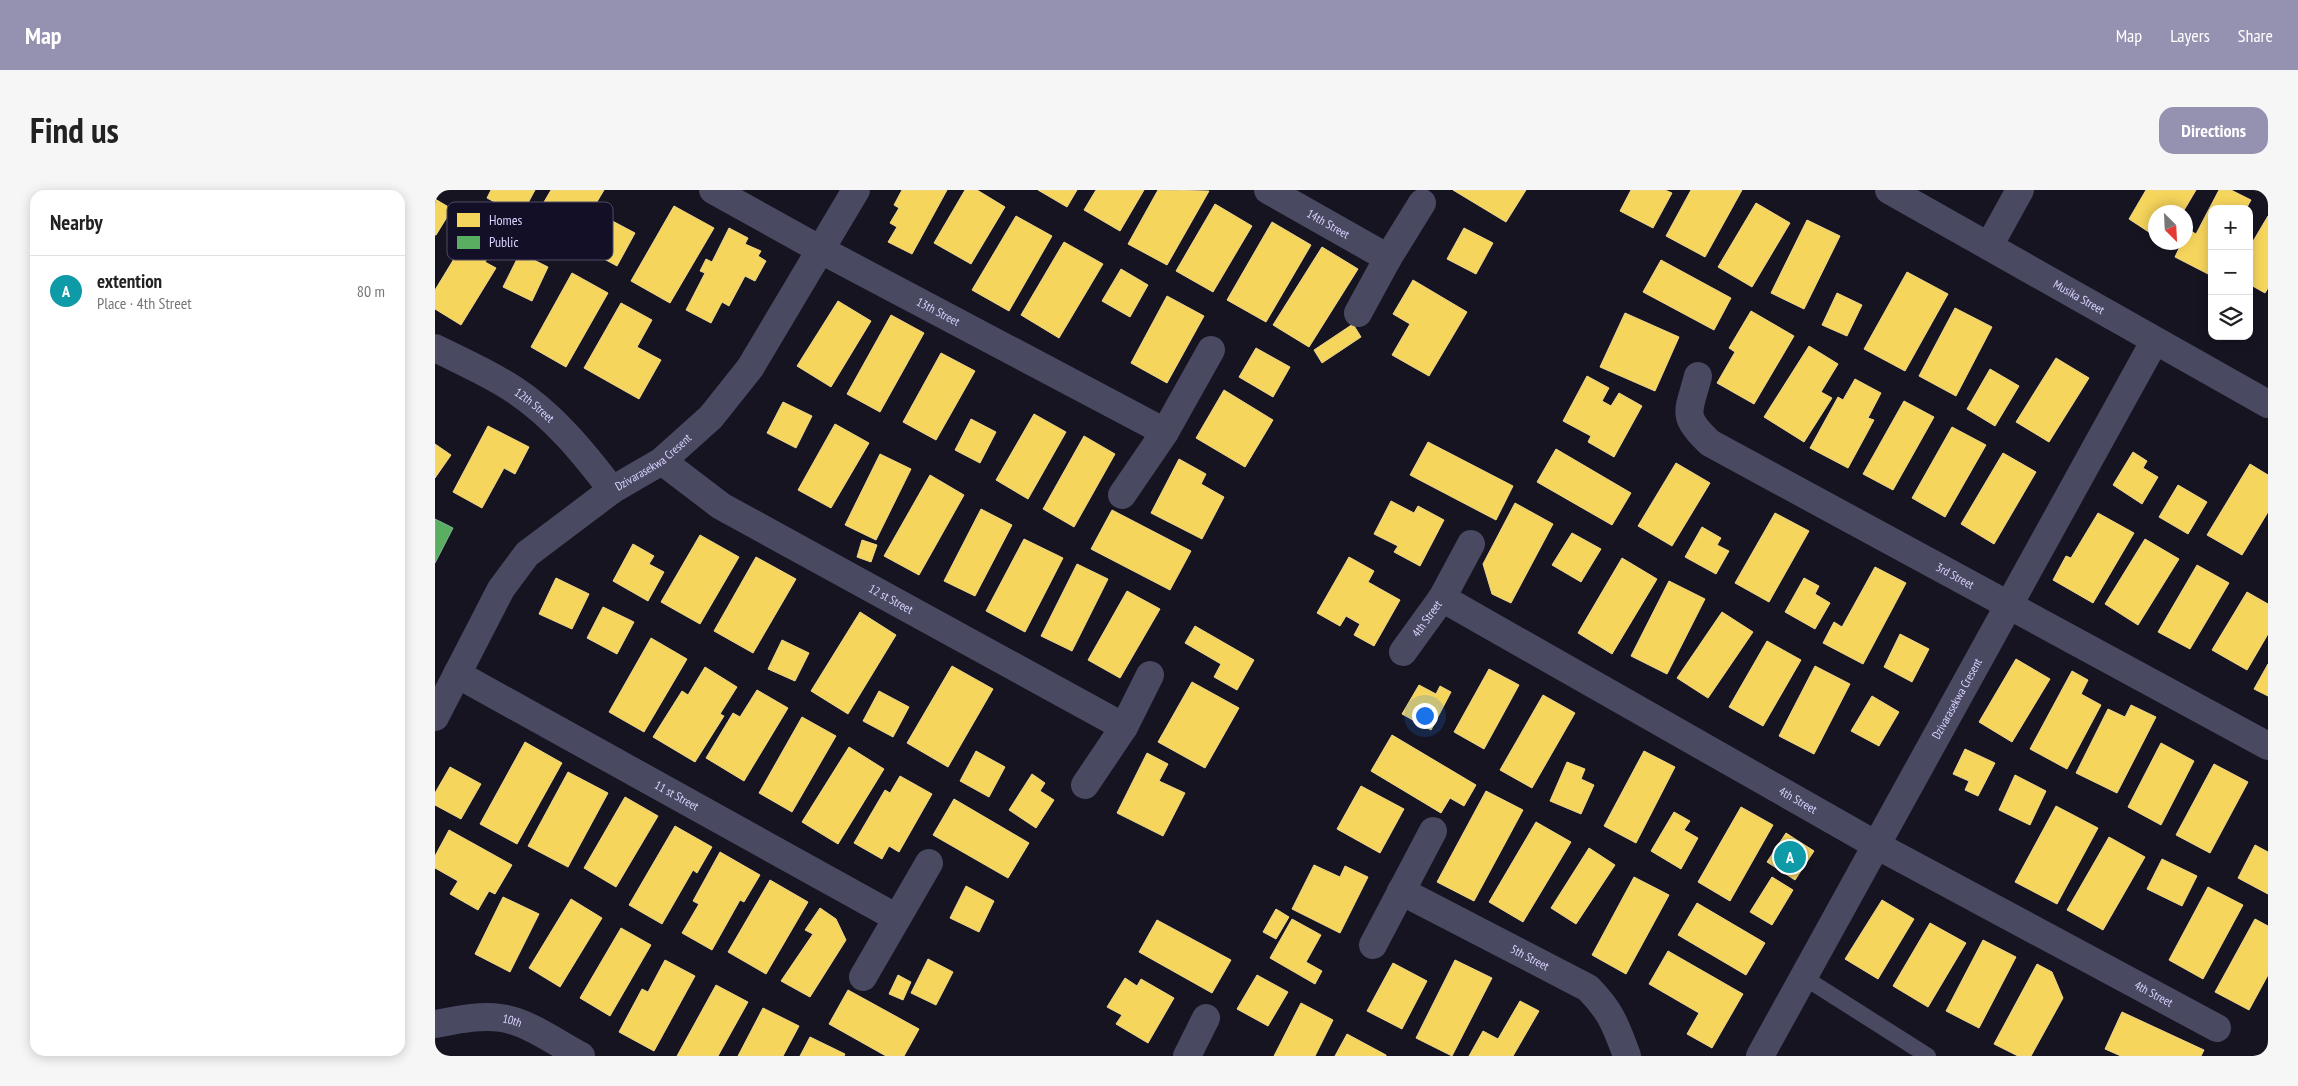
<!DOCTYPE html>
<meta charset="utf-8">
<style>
body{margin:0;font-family:"PT Sans Narrow",sans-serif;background:#f6f6f6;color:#222}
.controls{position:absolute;right:15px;top:15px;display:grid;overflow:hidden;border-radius:10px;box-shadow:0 2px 12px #0003}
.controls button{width:45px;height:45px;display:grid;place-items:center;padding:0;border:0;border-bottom:1px solid #e0e0e0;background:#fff;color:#222;font:25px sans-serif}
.compass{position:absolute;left:1713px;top:15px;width:45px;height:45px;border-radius:50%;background:#fff;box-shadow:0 2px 12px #0003;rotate:156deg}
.you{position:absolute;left:989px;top:525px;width:18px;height:18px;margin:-12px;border:4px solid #fff;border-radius:50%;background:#1a73e8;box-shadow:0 0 0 8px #1a73e833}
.badge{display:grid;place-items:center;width:32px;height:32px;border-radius:50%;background:#9591b1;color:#fff;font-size:16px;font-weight:700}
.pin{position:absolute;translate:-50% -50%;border:2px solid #fff;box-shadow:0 1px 5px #0006}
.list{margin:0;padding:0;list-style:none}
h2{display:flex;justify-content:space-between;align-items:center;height:65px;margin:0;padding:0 20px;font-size:21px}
h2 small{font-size:16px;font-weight:400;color:#767676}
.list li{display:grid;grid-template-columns:32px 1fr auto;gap:15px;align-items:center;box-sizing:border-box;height:70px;padding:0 20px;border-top:1px solid #e0e0e0}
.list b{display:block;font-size:19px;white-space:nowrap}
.list p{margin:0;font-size:16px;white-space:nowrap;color:#767676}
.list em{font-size:16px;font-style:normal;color:#767676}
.icon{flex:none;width:28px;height:28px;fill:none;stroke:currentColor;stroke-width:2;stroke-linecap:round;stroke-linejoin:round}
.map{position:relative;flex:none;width:1833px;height:866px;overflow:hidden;border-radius:15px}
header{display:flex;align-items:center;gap:30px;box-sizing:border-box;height:70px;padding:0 25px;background:#9591b1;color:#fff}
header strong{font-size:24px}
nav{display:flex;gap:28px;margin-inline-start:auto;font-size:18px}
.intro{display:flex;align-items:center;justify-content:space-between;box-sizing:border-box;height:120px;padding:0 30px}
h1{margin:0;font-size:35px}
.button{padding:12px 22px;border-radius:15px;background:#9591b1;color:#fff;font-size:18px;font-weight:700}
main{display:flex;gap:30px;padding:0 30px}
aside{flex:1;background:#fff;border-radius:15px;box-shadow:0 2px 12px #0003}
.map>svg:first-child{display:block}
.homes{fill:#f6d55c;stroke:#edd58d}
.public{fill:#5aae61;stroke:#80b990}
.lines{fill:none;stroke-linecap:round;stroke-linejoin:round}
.lane{stroke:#4a4962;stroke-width:16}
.street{stroke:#4a4962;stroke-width:28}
.labels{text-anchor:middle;stroke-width:5;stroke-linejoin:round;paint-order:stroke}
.street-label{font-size:12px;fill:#d9d4ff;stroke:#130f26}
.key{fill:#130f26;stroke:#4e4a67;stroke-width:1}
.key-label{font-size:14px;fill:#d9d4ff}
</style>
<header>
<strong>Map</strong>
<nav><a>Map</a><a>Layers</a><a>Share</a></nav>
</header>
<div class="intro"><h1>Find us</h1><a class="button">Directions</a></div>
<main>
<aside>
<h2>Nearby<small></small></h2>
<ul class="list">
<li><span class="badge" style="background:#0f9aa8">A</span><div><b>extention</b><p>Place · 4th Street</p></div><em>80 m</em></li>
</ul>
</aside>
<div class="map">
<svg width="1833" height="866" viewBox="0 0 1833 866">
<rect width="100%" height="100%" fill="#161421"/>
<path class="homes" d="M 56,0 L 100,0 L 86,26 L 52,8 Z
M 116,0 L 169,0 L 137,54 L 98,31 Z
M 467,0 L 512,0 L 477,64 L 453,52 L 462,37 L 455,33 L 464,18 L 459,15 Z
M 530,0 L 542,0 L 570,17 L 536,74 L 499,53 Z
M 603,0 L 642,0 L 632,17 Z
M 661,0 L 709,0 L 685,41 L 649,20 Z
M 723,0 L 774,1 L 732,75 L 693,54 Z
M 1018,0 L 1091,0 L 1071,32 Z
M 1196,0 L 1230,0 L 1237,3 L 1218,38 L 1185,21 Z
M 1256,0 L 1307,0 L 1270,67 L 1231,46 Z
M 1711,0 L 1761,0 L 1748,22 L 1720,22 L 1720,46 L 1694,29 Z
M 1784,0 L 1796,0 L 1816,10 L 1811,19 L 1777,19 L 1777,86 L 1740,67 L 1747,52 L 1750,52 L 1750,46 L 1754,40 L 1761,44 Z
M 0,9 L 17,19 L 1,45 L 0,45 Z
M 1321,13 L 1355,33 L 1317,97 L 1283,77 Z
M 780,14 L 817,36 L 778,102 L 741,81 Z
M 239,16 L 279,38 L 235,113 L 196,91 Z
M 168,26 L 200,43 L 182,76 L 151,59 Z
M 581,26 L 617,46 L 574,121 L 537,100 Z
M 1833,26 L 1833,98 L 1830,103 L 1814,94 L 1814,58 Z
M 1372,30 L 1405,46 L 1369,119 L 1336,103 Z
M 837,32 L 876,55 L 831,132 L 792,110 Z
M 39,36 L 64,51 L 50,72 L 61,78 L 26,135 L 0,119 L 0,100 Z
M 294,38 L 313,48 L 310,54 L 326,61 L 323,66 L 331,71 L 320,91 L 310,86 L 294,116 L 287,112 L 276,133 L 251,120 L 270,83 L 265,81 L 271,69 L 277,72 Z
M 1029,38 L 1058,53 L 1041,84 L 1012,69 Z
M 629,52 L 668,74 L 624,148 L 586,125 Z
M 887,57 L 923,79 L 874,157 L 838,135 Z
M 85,63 L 113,77 L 97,111 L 68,97 Z
M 1226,70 L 1296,108 L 1279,140 L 1208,102 Z
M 686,79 L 713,95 L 695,127 L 667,111 Z
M 1472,82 L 1513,104 L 1470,181 L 1429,159 Z
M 137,83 L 173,103 L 131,177 L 96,157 Z
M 978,90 L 1032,122 L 994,186 L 957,165 L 975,134 L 958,124 Z
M 1402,103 L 1427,115 L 1412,146 L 1387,135 Z
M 732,106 L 769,126 L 732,193 L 696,173 Z
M 403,111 L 436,131 L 396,197 L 362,176 Z
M 186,113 L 217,130 L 202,157 L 226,170 L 204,209 L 149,178 Z
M 1520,118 L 1557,137 L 1521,206 L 1484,186 Z
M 1316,121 L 1359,146 L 1319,214 L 1282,193 L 1300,162 L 1294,158 Z
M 1190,123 L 1244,147 L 1220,201 L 1165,177 Z
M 456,125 L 489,143 L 445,222 L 412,204 Z
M 918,134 L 926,147 L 887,173 L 879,160 Z
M 1374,156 L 1403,174 L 1386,202 L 1397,208 L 1369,252 L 1329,227 Z
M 821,158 L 855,177 L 838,207 L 804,187 Z
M 506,163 L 540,181 L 501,250 L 468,232 Z
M 1621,168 L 1654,188 L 1614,252 L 1581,232 Z
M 1555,179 L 1584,196 L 1560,236 L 1532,219 Z
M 1152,186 L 1174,198 L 1167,211 L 1176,216 L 1184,203 L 1207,216 L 1179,267 L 1153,252 L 1156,246 L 1128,231 Z
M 1420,189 L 1446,203 L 1433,228 L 1439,230 L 1413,278 L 1375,258 L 1403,207 L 1408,210 Z
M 789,200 L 838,230 L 810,277 L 761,248 Z
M 1469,211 L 1499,227 L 1458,300 L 1428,284 Z
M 348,212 L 377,226 L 361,258 L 332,243 Z
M 599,224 L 631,242 L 593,309 L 561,290 Z
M 536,229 L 561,242 L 545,273 L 520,260 Z
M 400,234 L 434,253 L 396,318 L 363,300 Z
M 53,236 L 94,257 L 80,284 L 69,278 L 47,318 L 18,302 Z
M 1517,237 L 1551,255 L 1510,327 L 1477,308 Z
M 649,246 L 680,264 L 639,337 L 608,319 Z
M 993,252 L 1078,296 L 1061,330 L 975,285 Z
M 0,254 L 16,265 L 0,288 Z
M 1121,259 L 1196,303 L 1177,335 L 1102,292 Z
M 1698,262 L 1712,271 L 1708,278 L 1723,287 L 1707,314 L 1678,295 Z
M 1568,263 L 1601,282 L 1559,354 L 1526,334 Z
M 445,264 L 476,279 L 441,350 L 410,335 Z
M 744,269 L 771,284 L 766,294 L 789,307 L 767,349 L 716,323 Z
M 1241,273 L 1275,293 L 1237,356 L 1203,336 Z
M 1815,274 L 1833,285 L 1833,322 L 1807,365 L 1772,345 Z
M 495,285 L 529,305 L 484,385 L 449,366 Z
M 1743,295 L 1772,312 L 1753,344 L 1724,327 Z
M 956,311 L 979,323 L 983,316 L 1009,330 L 985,376 L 959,362 L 963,356 L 939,344 Z
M 1080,313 L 1118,334 L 1076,413 L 1057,404 L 1048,374 Z
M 546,319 L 577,335 L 540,406 L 509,391 Z
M 677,320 L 756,361 L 735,400 L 656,359 Z
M 1340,323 L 1374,341 L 1334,412 L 1300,393 Z
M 1663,323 L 1699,343 L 1658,413 L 1618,390 L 1631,366 L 1636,368 Z
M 1267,337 L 1286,348 L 1282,355 L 1294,361 L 1281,384 L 1250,367 Z
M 1137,343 L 1166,359 L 1146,392 L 1117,375 Z
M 265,345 L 304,367 L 265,434 L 226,412 Z
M 589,349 L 628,368 L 590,442 L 551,421 Z
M 1710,349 L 1744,369 L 1703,435 L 1670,414 Z
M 427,350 L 442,355 L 436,372 L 422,367 Z
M 198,354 L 219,366 L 214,374 L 229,382 L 213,411 L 178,391 Z
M 321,367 L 361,389 L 318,463 L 279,441 Z
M 914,367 L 939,381 L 933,392 L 965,410 L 939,456 L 919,445 L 925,434 L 911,426 L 905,436 L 882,423 Z
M 1187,368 L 1222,389 L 1177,464 L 1143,443 Z
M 642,374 L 673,389 L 637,461 L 606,446 Z
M 1762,375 L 1794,393 L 1755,459 L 1723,442 Z
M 1440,377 L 1471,393 L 1428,474 L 1388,453 L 1399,432 L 1407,437 Z
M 121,388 L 154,404 L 137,439 L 104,424 Z
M 1369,388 L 1384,396 L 1380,404 L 1395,413 L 1380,439 L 1350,422 Z
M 1234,391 L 1270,409 L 1232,484 L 1196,466 Z
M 692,401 L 725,419 L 685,488 L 653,470 Z
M 1812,402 L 1833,414 L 1833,444 L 1812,480 L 1777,460 Z
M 168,417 L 199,432 L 182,464 L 152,448 Z
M 425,422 L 461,445 L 413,524 L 376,501 Z
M 1287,422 L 1318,442 L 1273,508 L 1242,488 Z
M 760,436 L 819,470 L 802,500 L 779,487 L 786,474 L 750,453 Z
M 1465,444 L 1494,459 L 1477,492 L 1449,477 Z
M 216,448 L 252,469 L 209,542 L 174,522 Z
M 347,450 L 374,463 L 360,491 L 333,479 Z
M 1332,451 L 1366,470 L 1328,536 L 1294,517 Z
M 1581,469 L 1615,489 L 1577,552 L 1544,532 Z
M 1833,474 L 1833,506 L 1819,499 Z
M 517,476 L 558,499 L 513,577 L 472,553 Z
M 1380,476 L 1415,494 L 1379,564 L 1344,546 Z
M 270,477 L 302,497 L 285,524 L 289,526 L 260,572 L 218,547 L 247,501 L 253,505 Z
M 1054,479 L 1084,495 L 1049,559 L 1019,542 Z
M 1637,481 L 1653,490 L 1646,504 L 1666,515 L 1632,579 L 1595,559 Z
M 757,492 L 804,518 L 770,578 L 723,552 Z
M 984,495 L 1001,504 L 1005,496 L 1016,502 L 996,540 L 967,524 Z
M 322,500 L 353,518 L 309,591 L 271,568 L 298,523 L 305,527 Z
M 444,501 L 474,517 L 458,547 L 428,531 Z
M 1108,505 L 1140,523 L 1097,598 L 1065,580 Z
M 1437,506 L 1464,522 L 1444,556 L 1416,541 Z
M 1696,515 L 1721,527 L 1682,603 L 1641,583 L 1673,519 L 1690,527 Z
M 367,527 L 401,546 L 357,622 L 324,603 Z
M 957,545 L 1041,595 L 1029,616 L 1015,608 L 1006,623 L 936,581 Z
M 90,552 L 127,573 L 82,654 L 45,634 Z
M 1726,553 L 1759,571 L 1726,635 L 1693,617 Z
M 414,557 L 449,579 L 403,654 L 367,632 Z
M 1530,559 L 1560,573 L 1543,606 L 1530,600 L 1534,591 L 1518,584 Z
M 541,561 L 570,577 L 554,607 L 525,591 Z
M 1209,561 L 1240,577 L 1201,653 L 1169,636 Z
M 712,563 L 733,574 L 724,591 L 750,603 L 728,646 L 682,623 Z
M 1132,572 L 1150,579 L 1146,589 L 1159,595 L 1146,624 L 1115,611 Z
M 1779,574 L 1813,592 L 1775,663 L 1741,645 Z
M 15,577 L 46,594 L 26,629 L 0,615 L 0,603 Z
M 133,582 L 173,603 L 133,677 L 93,656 Z
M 597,584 L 610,593 L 605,601 L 619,610 L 601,638 L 574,620 Z
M 1580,585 L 1611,601 L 1595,635 L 1564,620 Z
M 465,586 L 497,604 L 464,662 L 454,656 L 447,669 L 419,653 L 450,600 L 455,603 Z
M 926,596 L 969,619 L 945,663 L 902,639 Z
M 1051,601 L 1088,620 L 1039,711 L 1002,692 Z
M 190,607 L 223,626 L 181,697 L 149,678 Z
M 519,609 L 594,653 L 573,688 L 498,645 Z
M 1621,616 L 1663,638 L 1622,714 L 1580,692 Z
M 1306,617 L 1338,635 L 1295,711 L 1263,692 Z
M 1239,622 L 1255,631 L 1249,640 L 1263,648 L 1246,679 L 1216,661 Z
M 1101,632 L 1136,652 L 1088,732 L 1054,712 Z
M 240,636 L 277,657 L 262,683 L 258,680 L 227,734 L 194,715 Z
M 14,640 L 77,675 L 60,704 L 54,701 L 43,720 L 15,704 L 23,691 L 0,678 L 0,666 Z
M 1351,643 L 1379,661 L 1360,690 L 1332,672 Z
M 1674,647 L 1710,667 L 1668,740 L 1632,720 Z
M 1820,655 L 1833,662 L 1833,704 L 1803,688 Z
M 1154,658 L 1180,675 L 1141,734 L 1116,718 Z
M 285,662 L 325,685 L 309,712 L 305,710 L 277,760 L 247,743 L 264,714 L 258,711 Z
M 1727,669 L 1762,686 L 1747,716 L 1712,699 Z
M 879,675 L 905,687 L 910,676 L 933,687 L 905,743 L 857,719 Z
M 1199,687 L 1234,705 L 1191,784 L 1157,765 Z
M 1337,687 L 1358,700 L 1337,735 L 1315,722 Z
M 335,690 L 373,712 L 331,784 L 293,762 Z
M 531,696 L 559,711 L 544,742 L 515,728 Z
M 1773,697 L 1808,715 L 1768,789 L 1734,770 Z
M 68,707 L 104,724 L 75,782 L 40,764 Z
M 136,709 L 167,728 L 125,797 L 94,778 Z
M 1447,710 L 1479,729 L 1443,789 L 1410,769 Z
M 1262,713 L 1330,753 L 1311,785 L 1243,745 Z
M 385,718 L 401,729 L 411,750 L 375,807 L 346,791 L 378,744 L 370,740 Z
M 841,719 L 854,727 L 841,749 L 828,742 Z
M 857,729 L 886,745 L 871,772 L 887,781 L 880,794 L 835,768 Z
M 1820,729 L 1833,736 L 1833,785 L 1814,820 L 1780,802 Z
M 722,730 L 796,770 L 777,803 L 704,762 Z
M 1495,733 L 1531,753 L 1493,817 L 1458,796 Z
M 186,738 L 216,755 L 175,826 L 145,808 Z
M 1548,750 L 1581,767 L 1544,838 L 1511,821 Z
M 1233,761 L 1308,804 L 1277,858 L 1252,844 L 1264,823 L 1214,794 Z
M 493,769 L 518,782 L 501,815 L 476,803 Z
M 230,770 L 260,786 L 219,861 L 184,842 L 207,799 L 213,802 Z
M 1020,770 L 1057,788 L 1017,866 L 981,848 Z
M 958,773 L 992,791 L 967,839 L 932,821 Z
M 1602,774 L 1617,782 L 1628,808 L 1596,866 L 1583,866 L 1559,854 Z
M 463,785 L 476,792 L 468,810 L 454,804 Z
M 822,785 L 853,802 L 833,836 L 802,819 Z
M 690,788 L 702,796 L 706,789 L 739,808 L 713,853 L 681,834 L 687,825 L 672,817 Z
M 281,795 L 313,812 L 283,866 L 242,866 Z
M 413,800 L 484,839 L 469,866 L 451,866 L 394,834 Z
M 1085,811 L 1104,821 L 1078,866 L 1034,866 L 1048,841 L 1063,849 Z
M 866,813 L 898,830 L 880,866 L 839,866 Z
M 328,818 L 364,836 L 348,866 L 303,866 Z
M 1687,822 L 1769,860 L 1766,866 L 1686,866 L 1670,859 Z
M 912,844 L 951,865 L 951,866 L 900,866 Z
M 375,847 L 410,864 L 409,866 L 365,866 Z"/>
<path class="public" d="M 0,329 L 18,338 L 0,373 Z"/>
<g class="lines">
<path class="lane" d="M 1370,788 L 1493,866"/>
<g class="street">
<path id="s1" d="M 278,0 L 386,60 L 730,242"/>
<path id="s2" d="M 833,0 L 953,68"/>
<path id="s3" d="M 1454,0 L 1833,214"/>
<path d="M 1554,56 L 1585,0"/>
<path d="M 923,123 L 953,68 L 987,13"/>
<path id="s4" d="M 0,158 C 26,171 54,183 78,199 C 118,225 148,262 177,300"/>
<path id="s5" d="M 1263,186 C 1254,222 1245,225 1275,253 L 1833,556"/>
<path id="s6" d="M 227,271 L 286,316 L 689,537"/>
<path d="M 687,305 L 730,242 L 776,160"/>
<path d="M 1007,408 L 1036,354"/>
<path id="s7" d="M 968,462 L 1007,408 L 1443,656 L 1782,838"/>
<path id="s8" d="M 22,484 L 462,728"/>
<path id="s9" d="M 0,527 L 66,399 L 92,364 L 177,300 L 227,271 L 276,227 L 315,178 L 421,0"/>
<path d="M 650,595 L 689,537 L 715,485"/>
<path id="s10" d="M 966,701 L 1153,798 C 1176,821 1181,836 1192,866"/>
<path d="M 938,755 L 998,641"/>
<path d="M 428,787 L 494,673"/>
<path id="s11" d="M 0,834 C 22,830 44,825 66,828 C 94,832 121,853 146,866"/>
<path d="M 752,866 L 771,828"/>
<path id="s12" d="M 1325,866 L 1719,152"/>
</g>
</g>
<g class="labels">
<g class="street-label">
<text dy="4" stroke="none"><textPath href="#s2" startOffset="69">14th Street</textPath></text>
<text dy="4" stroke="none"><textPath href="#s3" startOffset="218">Musika Street</textPath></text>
<text dy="4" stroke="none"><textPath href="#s1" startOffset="256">13th Street</textPath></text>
<text dy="4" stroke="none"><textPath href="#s4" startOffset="115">12th Street</textPath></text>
<text dy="4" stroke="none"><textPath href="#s9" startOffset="344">Dzivarasekwa Cresent</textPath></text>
<text dy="4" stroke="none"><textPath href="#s5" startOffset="354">3rd Street</textPath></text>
<text dy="4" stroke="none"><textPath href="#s6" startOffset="268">12 st Street</textPath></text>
<text dy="4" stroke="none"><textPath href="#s7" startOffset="41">4th Street</textPath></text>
<text dy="4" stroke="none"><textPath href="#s12" startOffset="408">Dzivarasekwa Cresent</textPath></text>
<text dy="4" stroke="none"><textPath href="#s8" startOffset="251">11 st Street</textPath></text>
<text dy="4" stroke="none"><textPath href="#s7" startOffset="476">4th Street</textPath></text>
<text dy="4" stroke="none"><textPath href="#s10" startOffset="145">5th Street</textPath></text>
<text dy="4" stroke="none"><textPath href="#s7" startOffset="881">4th Street</textPath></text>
<text dy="4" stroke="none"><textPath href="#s11" startOffset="78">10th</textPath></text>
</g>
</g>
<rect x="12" y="12" width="166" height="58" rx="8" class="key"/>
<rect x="22" y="23" width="23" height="14" fill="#f6d55c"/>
<rect x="22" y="46" width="23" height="13" fill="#5aae61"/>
<g class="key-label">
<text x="54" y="35">Homes</text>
<text x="54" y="57">Public</text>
</g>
</svg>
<div class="controls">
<button>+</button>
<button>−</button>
<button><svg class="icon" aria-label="layers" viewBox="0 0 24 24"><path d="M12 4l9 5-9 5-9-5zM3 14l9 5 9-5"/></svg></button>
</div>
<svg class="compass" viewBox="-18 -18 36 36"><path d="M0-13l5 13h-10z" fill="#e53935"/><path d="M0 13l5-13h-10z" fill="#767676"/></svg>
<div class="you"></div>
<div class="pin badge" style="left:1355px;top:667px;background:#0f9aa8">A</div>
</div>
</main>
